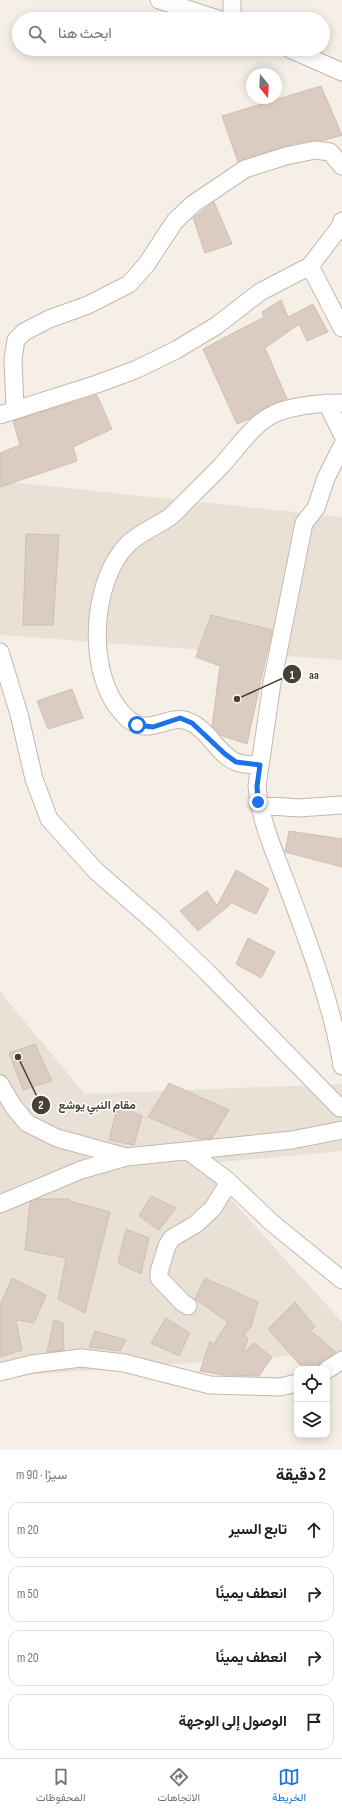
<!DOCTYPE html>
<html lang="ar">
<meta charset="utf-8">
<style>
body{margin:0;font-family:"Sofia Sans Condensed",Vazirmatn,sans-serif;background:#f2f2f2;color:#202124;direction:rtl}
.controls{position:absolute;right:12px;bottom:12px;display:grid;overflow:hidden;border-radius:8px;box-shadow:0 2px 10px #0003}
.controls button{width:36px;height:36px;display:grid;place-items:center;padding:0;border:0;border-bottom:1px solid #e0e0e0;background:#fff;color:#202124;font:20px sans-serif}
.compass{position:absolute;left:246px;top:68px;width:36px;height:36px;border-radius:50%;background:#fff;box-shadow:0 2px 10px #0003;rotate:162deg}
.stop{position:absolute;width:12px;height:12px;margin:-9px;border:3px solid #1a73e8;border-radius:50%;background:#fff}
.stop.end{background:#1a73e8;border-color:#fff;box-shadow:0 1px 4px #0008}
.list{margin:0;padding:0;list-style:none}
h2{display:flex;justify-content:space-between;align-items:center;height:52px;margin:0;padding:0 16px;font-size:17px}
h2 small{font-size:13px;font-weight:400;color:#757577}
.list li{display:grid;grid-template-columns:26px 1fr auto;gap:12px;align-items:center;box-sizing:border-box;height:56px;margin:0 8px 8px;padding:0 8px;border:1px solid #e0e0e0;border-radius:12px}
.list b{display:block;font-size:15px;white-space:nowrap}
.list em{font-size:13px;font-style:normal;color:#757577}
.icon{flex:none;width:22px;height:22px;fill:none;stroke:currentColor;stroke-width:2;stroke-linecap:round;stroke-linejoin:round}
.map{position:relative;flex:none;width:342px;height:1450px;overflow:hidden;direction:ltr}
.search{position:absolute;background:#fff;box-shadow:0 2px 10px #0003;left:12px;right:12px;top:12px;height:44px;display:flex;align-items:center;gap:10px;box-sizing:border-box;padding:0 14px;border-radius:22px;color:#757577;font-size:15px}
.sheet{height:308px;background:#fff}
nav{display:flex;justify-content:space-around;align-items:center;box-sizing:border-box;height:56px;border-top:1px solid #e0e0e0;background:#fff;font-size:11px;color:#757577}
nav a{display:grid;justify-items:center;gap:2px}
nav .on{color:#1a73e8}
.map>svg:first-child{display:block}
.residential{fill:#e9e0d6}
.building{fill:#daccc0;stroke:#d2c0b0}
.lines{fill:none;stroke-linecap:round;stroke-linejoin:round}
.minor-casing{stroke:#c3b8ad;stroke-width:19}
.minor{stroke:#fff;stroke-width:17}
.route{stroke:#1a73e8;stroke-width:5}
.leader{fill:none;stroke:#483f37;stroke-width:1.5}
.callout-dot{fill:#483f37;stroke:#fff;stroke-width:1.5}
.mark-label{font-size:12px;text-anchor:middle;font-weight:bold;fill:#fff}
.callout-label{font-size:12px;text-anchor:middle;font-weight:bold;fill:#483f37;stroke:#fff;stroke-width:3;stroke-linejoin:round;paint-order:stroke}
</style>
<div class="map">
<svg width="342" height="1450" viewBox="0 0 342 1450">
<rect width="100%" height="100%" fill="#f5efe8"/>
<path class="residential" d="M 0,481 L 342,517 L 342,660 L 0,635 Z
M 0,990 L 5,998 L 85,1094 L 342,1084 L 342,1151 L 199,1164 L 342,1322 L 342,1352 L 0,1377 Z"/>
<path class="building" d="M 321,86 L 342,135 L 322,141 L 313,140 L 284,146 L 238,162 L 222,116 Z
M 214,202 L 232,244 L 205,253 L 193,218 Z
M 281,300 L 288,317 L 313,304 L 328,332 L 307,341 L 299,324 L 265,348 L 287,399 L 271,404 L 251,418 L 237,424 L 203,349 L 264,317 L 262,312 Z
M 97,395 L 112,429 L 73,447 L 77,461 L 0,487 L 0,453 L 20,445 L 13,421 Z
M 26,534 L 59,535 L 53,625 L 23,625 Z
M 211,615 L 272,630 L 247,744 L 220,735 L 212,726 L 220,666 L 196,657 Z
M 72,689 L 83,718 L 48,729 L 37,701 Z
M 289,831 L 342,839 L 342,867 L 285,852 Z
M 236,870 L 269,889 L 256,914 L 232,903 L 198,931 L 180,911 L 207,891 L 217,906 Z
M 248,938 L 275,952 L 261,978 L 236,964 Z
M 35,1044 L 52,1081 L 23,1090 L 9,1053 Z
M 169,1083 L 229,1110 L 212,1138 L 200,1139 L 148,1117 Z
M 118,1105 L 142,1116 L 134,1145 L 109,1140 Z
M 151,1196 L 176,1208 L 159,1230 L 139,1216 Z
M 37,1199 L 69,1199 L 69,1201 L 110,1212 L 85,1313 L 58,1299 L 66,1258 L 25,1250 L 30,1202 Z
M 126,1229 L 149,1238 L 141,1274 L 118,1263 Z
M 12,1278 L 46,1295 L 34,1323 L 16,1320 L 22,1350 L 0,1357 L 0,1305 Z
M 205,1278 L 258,1302 L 251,1327 L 244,1335 L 248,1338 L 243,1353 L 254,1343 L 272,1357 L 259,1376 L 223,1375 L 200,1371 L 210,1341 L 213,1345 L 228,1322 L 195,1299 Z
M 295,1302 L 315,1327 L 311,1331 L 336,1352 L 321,1362 L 317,1369 L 307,1369 L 299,1364 L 268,1329 Z
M 166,1318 L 190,1333 L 179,1356 L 151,1343 Z
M 54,1320 L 63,1323 L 64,1350 L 47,1352 Z
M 95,1331 L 126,1340 L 120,1351 L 89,1347 Z"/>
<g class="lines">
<g class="minor-casing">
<path id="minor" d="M 159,0 L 218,19
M 232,19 L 232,0
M 290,49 L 342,72
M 310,266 L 342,328
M 327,403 L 342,434
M 15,409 L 13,359 L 16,340 L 24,332 L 49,319 L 88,305 L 129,284 L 146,265 L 175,221 L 193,204 L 245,169 L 286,156 L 315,150 L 330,152 L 342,166
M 0,415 L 97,384 L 135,370 L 176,350 L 216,326 L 260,292 L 310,266 L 340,227 L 342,221
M 342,446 L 326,478 L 316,508 L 304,523 L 272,683 L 257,786 C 260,822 276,855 288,888 C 309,944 333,1007 342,1066
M 0,652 L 19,714 L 34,779 L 49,819 L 96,871 L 158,925 L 207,972 L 340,1108
M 260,765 C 253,765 243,765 236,762 C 217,754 209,730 190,722 C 167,711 148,742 123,714 C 86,675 90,582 128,544 C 140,532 158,526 171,516 C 177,511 182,505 187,500 C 198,489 210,478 221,466 C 237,449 254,422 276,413 C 296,405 320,403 342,403
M 259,805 L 298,808 L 342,805
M 0,1084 L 13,1106 L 27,1123 L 57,1138 L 126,1157
M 188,1151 L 227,1180 L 271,1222 L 342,1280
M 0,1204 L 81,1170 L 126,1157 L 292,1140 L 342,1130
M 188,1306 L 183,1303 L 159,1278 L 159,1272 L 167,1246 L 172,1238 L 196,1224 L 213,1208 L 229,1182
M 327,1370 L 342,1360
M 0,1372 L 32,1364 L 81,1358 L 124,1363 L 210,1385 L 280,1387 L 297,1383"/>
</g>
<use href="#minor" class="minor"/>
</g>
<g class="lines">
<path class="route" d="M 137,725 L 153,727 L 180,718 L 192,723 L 225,754 L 236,762 L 260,765 L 257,786 L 258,802"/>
</g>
<path class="leader" d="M237 699L292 674M18 1057L41 1105"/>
<g class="callout-dot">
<circle cx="237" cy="699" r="4"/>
<circle cx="18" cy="1057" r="4"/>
<circle cx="292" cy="674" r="10"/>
<circle cx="41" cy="1105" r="10"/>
</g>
<g class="mark-label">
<text x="292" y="679">1</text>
<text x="41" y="1109">2</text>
</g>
<g class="callout-label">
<text x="314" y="679">aa</text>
<text x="97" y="1109">مقام النبي يوشع</text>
</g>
</svg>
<div class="controls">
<button><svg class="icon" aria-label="locate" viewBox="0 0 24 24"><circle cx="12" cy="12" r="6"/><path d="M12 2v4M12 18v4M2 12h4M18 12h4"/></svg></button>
<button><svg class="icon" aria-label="layers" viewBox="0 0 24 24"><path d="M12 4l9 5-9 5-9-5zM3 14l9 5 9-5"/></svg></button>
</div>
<svg class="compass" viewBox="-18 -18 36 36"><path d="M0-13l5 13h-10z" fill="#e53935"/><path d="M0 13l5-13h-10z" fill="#757577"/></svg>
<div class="stop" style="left:137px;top:725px"></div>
<div class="stop end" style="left:258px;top:802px"></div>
<div class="search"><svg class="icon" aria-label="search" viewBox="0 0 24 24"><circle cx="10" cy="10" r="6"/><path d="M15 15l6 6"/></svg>ابحث هنا</div>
</div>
<section class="sheet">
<h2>2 دقيقة<small>سيرًا · 90 m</small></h2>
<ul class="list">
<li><svg class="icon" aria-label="ahead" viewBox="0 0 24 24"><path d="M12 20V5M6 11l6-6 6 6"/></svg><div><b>تابع السير</b></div><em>20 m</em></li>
<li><svg class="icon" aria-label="right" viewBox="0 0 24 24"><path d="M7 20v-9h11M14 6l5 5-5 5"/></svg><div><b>انعطف يمينًا</b></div><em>50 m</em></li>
<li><svg class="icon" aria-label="right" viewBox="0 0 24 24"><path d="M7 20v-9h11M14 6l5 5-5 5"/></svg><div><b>انعطف يمينًا</b></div><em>20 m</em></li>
<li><svg class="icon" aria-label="arrive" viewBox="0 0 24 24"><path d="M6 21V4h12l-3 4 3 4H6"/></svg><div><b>الوصول إلى الوجهة</b></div></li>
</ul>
</section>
<nav>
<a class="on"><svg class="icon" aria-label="map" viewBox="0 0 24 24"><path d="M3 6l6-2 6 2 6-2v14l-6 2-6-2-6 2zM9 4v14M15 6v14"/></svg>الخريطة</a>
<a><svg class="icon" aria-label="directions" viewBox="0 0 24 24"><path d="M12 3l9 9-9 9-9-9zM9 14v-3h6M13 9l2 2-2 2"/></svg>الاتجاهات</a>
<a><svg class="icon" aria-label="saved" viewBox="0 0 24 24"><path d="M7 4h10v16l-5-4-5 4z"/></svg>المحفوظات</a>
</nav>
